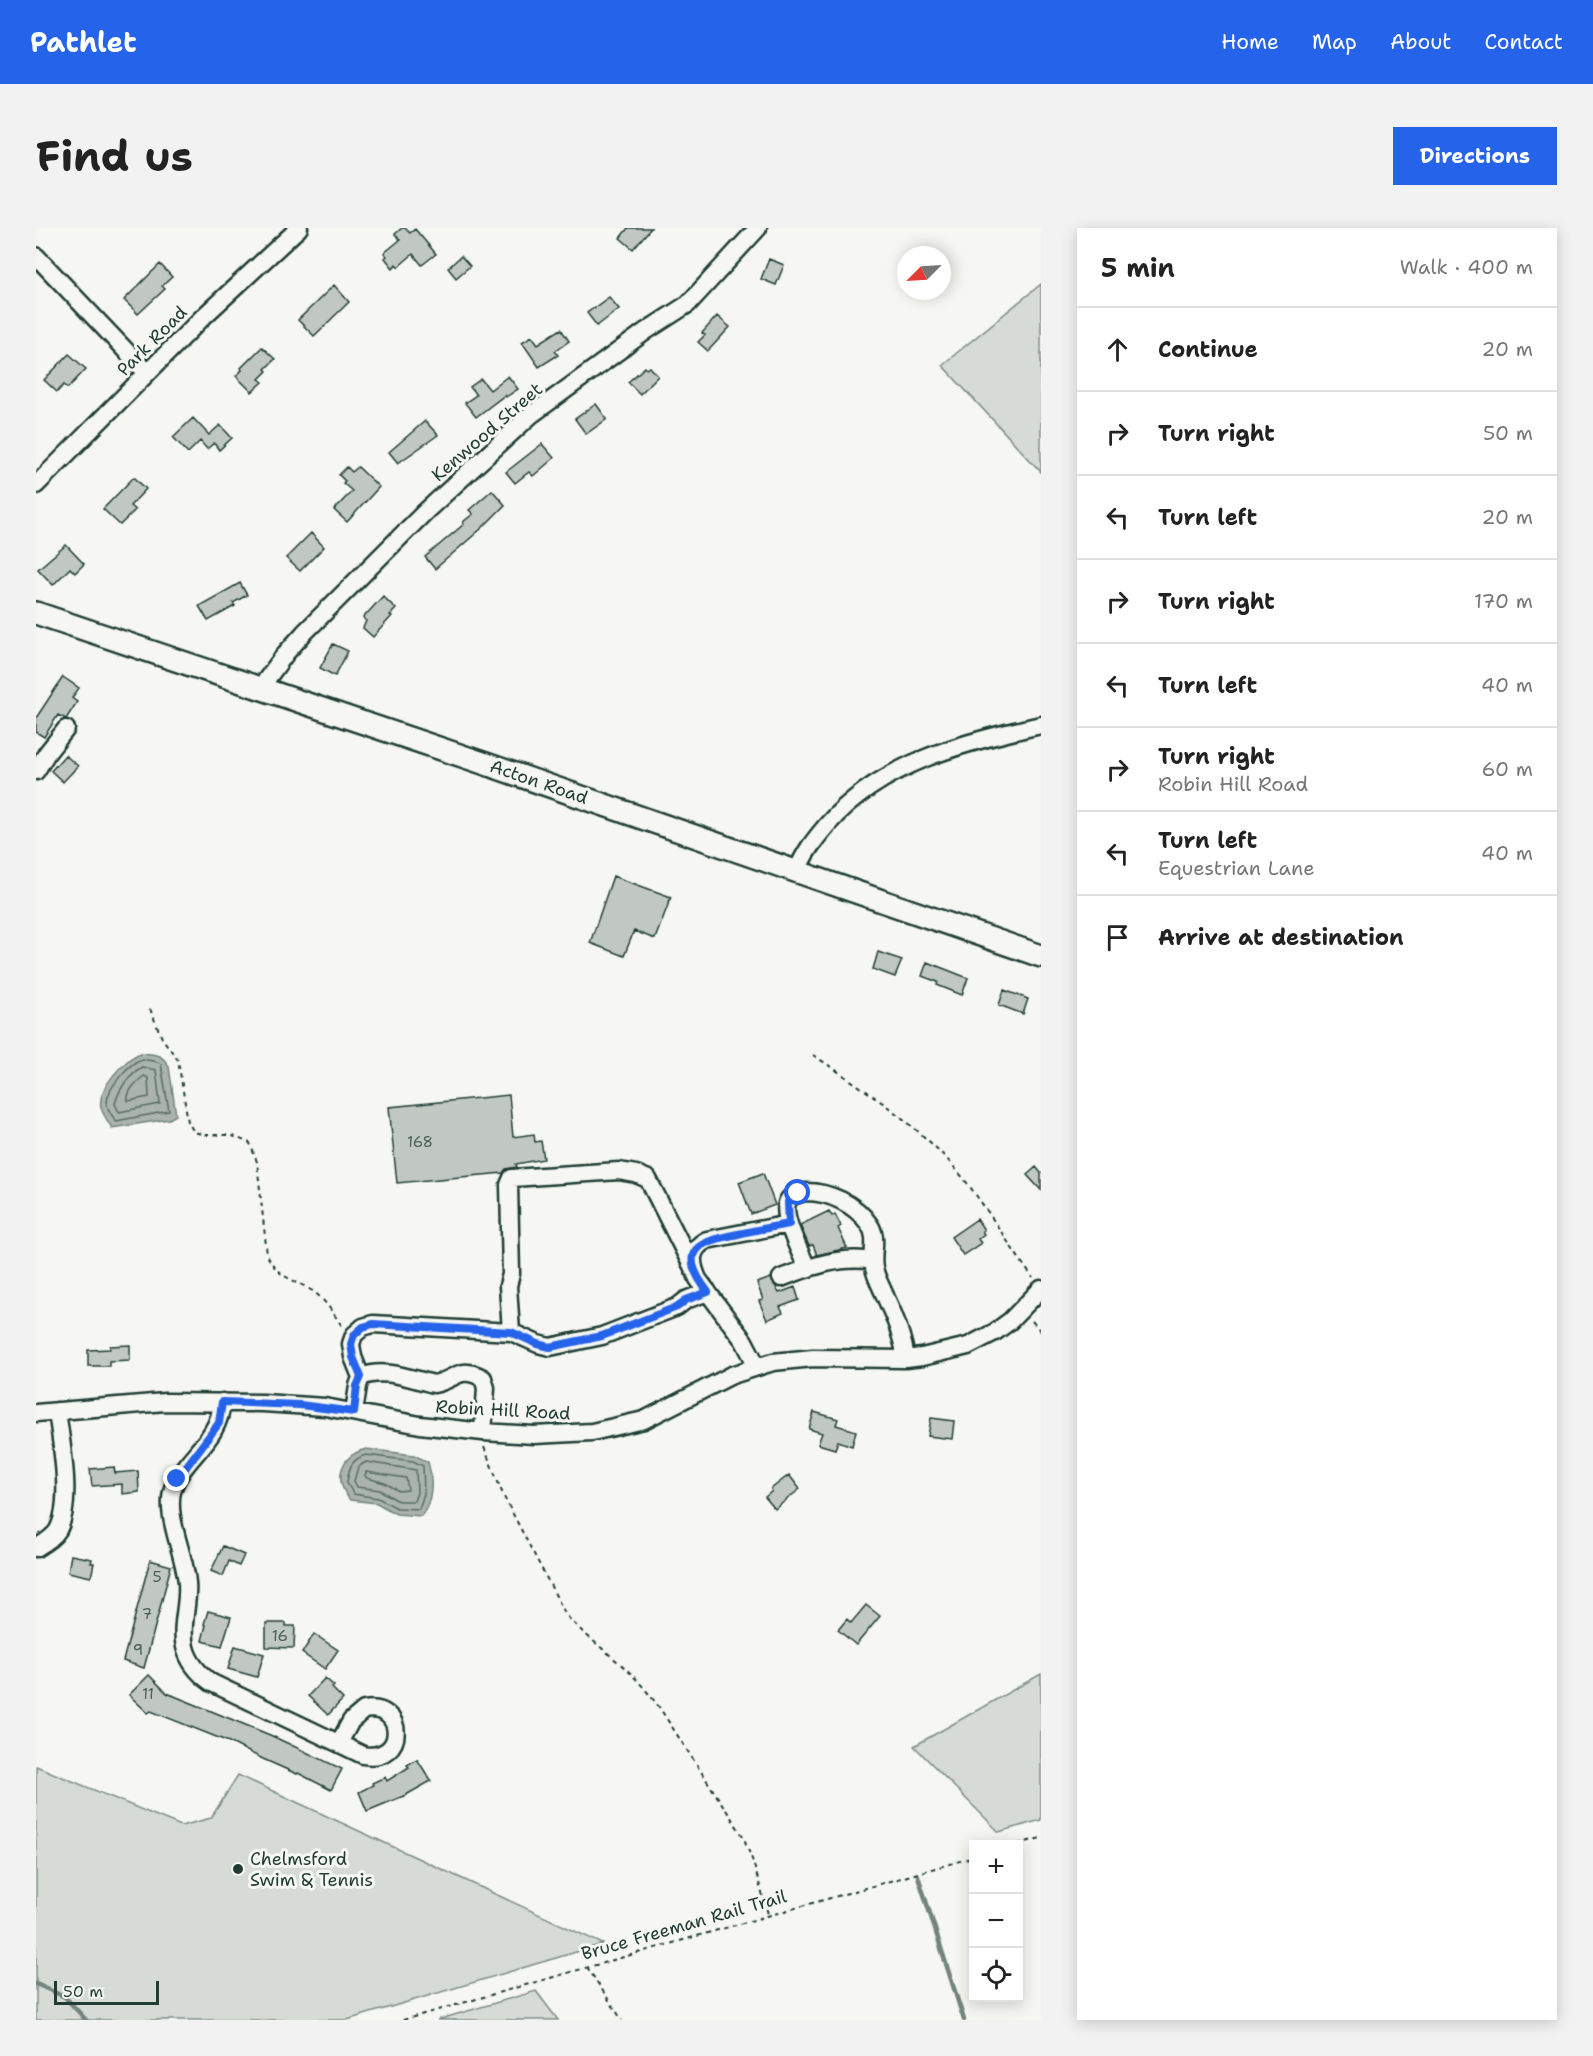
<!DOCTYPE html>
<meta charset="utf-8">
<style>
body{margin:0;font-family:"Shantell Sans",sans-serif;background:#f2f2f2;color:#222}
.controls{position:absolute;right:18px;bottom:18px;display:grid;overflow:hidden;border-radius:0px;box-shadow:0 3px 15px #0003}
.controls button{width:54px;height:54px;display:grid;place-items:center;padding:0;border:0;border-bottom:2px solid #e0e0e0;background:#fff;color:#222;font:30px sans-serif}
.compass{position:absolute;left:861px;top:18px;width:54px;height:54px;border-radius:50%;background:#fff;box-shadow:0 3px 15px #0003;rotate:246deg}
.scale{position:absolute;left:18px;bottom:15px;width:105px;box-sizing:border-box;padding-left:6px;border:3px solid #1f3d34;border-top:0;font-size:16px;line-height:21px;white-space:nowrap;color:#1f3d34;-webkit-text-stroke:4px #f6f6f2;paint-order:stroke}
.stop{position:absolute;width:18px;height:18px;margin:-14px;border:4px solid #2563eb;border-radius:50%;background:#fff}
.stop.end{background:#2563eb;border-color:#fff;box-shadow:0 2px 6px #0008}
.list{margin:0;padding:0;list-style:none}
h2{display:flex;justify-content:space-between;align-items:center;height:78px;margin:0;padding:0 24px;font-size:26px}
h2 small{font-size:20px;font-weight:400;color:#767676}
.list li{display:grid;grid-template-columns:39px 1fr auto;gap:18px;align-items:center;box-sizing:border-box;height:84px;padding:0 24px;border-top:2px solid #e0e0e0}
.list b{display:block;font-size:22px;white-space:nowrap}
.list p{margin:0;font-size:20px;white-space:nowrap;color:#767676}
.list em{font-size:20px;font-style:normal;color:#767676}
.icon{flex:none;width:33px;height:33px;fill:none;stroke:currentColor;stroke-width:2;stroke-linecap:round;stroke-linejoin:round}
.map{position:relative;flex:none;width:1005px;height:1792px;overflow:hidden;border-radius:0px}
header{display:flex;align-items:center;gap:36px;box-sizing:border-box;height:84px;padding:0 30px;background:#2563eb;color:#fff}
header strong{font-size:28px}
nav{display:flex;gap:33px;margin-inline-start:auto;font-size:21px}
.intro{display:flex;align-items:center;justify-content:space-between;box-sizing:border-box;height:144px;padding:0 36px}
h1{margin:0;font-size:42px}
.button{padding:15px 27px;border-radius:0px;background:#2563eb;color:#fff;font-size:21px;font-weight:700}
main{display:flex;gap:36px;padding:0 36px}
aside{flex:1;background:#fff;border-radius:0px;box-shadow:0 3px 15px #0003}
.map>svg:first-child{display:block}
.green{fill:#d6dbd6;stroke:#7a8c85;stroke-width:1.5}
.water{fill:#aab3ae;stroke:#72847d;stroke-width:1.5}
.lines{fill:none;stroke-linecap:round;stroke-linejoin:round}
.shore{stroke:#576c65;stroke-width:1.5}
.stream{stroke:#72847d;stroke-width:4.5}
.building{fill:#c1c8c3;stroke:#1f3d34;stroke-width:1.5}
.minor-casing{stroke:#1f3d34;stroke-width:21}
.major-casing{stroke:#1f3d34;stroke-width:26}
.path{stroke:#1f3d34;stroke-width:2;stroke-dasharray:4.5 4.5;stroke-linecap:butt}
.minor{stroke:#f6f6f2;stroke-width:16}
.major{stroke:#f6f6f2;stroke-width:21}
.route{stroke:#2563eb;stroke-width:8}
.poi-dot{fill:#1f3d34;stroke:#f6f6f2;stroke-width:2}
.labels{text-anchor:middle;stroke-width:6;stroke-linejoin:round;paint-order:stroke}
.number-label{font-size:15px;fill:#486058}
.street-label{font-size:18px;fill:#1f3d34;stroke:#f6f6f2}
.poi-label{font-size:18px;fill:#1f3d34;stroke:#f6f6f2;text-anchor:start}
</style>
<header>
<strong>Pathlet</strong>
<nav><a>Home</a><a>Map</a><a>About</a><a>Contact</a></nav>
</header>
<div class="intro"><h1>Find us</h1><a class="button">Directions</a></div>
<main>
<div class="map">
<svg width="1005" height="1792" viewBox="0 0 1005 1792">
<rect width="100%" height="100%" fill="#f6f6f2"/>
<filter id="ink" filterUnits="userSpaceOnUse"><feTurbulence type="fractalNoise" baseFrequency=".0167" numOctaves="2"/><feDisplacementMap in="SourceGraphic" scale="12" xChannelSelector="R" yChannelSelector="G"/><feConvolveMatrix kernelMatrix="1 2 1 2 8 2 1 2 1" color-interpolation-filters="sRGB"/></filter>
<g filter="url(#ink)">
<path class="green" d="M 1005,56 L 1005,244 L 906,137 Z
M 1005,1446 L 1005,1592 L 963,1604 L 878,1518 Z
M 0,1538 L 145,1598 L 175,1590 L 202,1547 L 567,1716 L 311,1792 L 0,1792 Z
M 500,1763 L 522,1792 L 401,1792 Z"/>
<path class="water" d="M 105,825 C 118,826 127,826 133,839 L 140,887 L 133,891 L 76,900 C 72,894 66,885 65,879 C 61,861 89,830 105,825 Z
M 330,1221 L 378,1227 L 392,1234 C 397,1250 397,1275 385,1288 L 360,1286 L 341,1275 L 314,1272 C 297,1251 304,1228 330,1221 Z"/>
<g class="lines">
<path class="shore" d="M 106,831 L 122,834 L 125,836 L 133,883 L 80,893 C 77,889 71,881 71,876 C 70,861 93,835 106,831 Z
M 106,839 L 120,842 L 124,876 L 83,884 L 79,876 C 83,861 93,846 106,839 Z
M 108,848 L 112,850 L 113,869 L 92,873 C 90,864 101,853 108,848 Z
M 330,1227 L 377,1233 L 387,1238 L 388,1266 L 383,1281 L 361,1280 L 342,1270 L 317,1266 L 311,1254 C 313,1240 315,1231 330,1227 Z
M 330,1234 L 380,1242 L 381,1265 L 378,1273 L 362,1273 L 344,1262 L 321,1259 L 318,1253 L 322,1239 Z
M 330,1244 L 370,1250 L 372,1262 L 363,1263 L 349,1255 L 331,1250 L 329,1248 Z"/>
<path class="stream" d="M 882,1648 L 928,1792
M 0,1756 L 29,1769 L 50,1792"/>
</g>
<path class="building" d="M 366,0 L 369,0 L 374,5 L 379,1 L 400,26 L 386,37 L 377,26 L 362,39 L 360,36 L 357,40 L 349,30 L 351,28 L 348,25 L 364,12 L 359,6 Z
M 592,0 L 615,0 L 597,21 L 584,10 Z
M 425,28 L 434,38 L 420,50 L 412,40 Z
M 733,31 L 748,37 L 740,57 L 725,51 Z
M 124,36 L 136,49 L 126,58 L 129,61 L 102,86 L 88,72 Z
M 298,57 L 313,74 L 278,108 L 262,92 Z
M 573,69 L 583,81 L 561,98 L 551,85 Z
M 681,88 L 694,99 L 672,123 L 662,114 L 669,107 L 666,105 Z
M 525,101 L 533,113 L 519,123 L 522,127 L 503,139 L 486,114 L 496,108 L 502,116 Z
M 226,119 L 239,131 L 229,141 L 231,143 L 223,151 L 227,154 L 216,164 L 200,148 L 206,142 L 205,140 Z
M 33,126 L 50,141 L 32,160 L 28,157 L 21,164 L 8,152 Z
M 609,139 L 611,141 L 614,139 L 622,148 L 604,166 L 592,154 Z
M 472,148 L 482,161 L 470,169 L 469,167 L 440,189 L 429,175 L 440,167 L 434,159 L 445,151 L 454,162 Z
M 560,176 L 571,191 L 550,206 L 539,191 Z
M 157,190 L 173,207 L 184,197 L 196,210 L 183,222 L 178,215 L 171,221 L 164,213 L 152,225 L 137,209 Z
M 389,193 L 402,207 L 362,235 L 353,224 Z
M 506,216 L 518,230 L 497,248 L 493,244 L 479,255 L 470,244 Z
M 311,239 L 316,244 L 322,239 L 343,259 L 311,294 L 298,282 L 316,263 L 307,255 L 309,253 L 303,247 Z
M 98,249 L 110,261 L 94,278 L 99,282 L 84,297 L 67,281 Z
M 456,262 L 469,277 L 446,300 L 399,341 L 389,329 L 428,296 L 427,294 L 437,286 L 433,282 Z
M 275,305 L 288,319 L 264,343 L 250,330 Z
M 30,317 L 48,336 L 39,345 L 34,340 L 17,357 L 2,341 Z
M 204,355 L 211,367 L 197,375 L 199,378 L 172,393 L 163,378 Z
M 347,368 L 360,381 L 354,387 L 356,388 L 337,409 L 327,400 L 330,393 L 327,390 Z
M 297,416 L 312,423 L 299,448 L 284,440 Z
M 27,449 L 43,460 L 36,470 L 41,474 L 30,491 L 22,487 L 8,509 L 0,504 L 0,490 Z
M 29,527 L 42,538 L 27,554 L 15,543 Z
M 577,648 L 635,669 L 619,711 L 598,703 L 588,728 L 554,715 Z
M 842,724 L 866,732 L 859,749 L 837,741 Z
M 891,734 L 932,750 L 926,767 L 901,757 L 902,754 L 886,748 Z
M 968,762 L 992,771 L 987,786 L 963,777 Z
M 473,867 L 477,909 L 498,906 L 499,914 L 505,913 L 508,931 L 480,936 L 481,939 L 470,941 L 467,945 L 361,955 L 353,879 Z
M 1000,939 L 1005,945 L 1005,962 L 991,947 Z
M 727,945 L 739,977 L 715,986 L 703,954 Z
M 793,983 L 796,988 L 799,986 L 805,998 L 802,1000 L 811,1020 L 781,1027 L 777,1017 L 773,1018 L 764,997 Z
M 941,991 L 948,1002 L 946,1003 L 948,1006 L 942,1011 L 945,1015 L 927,1027 L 915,1009 Z
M 735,1050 L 743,1065 L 759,1059 L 763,1072 L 744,1079 L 747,1085 L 731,1092 L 723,1073 L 727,1072 L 721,1055 Z
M 94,1117 L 94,1132 L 73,1133 L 73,1138 L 52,1138 L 52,1122 L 74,1121 L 74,1118 Z
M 778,1184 L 802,1191 L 800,1197 L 820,1203 L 816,1218 L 802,1213 L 799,1221 L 782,1216 L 786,1205 L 773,1201 Z
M 895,1190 L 918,1193 L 916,1211 L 892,1208 Z
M 78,1239 L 79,1245 L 102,1243 L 103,1264 L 86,1266 L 86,1256 L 56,1258 L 54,1241 Z
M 753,1247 L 764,1261 L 739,1281 L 729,1269 L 736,1263 L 735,1261 Z
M 187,1318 L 208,1327 L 203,1338 L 193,1333 L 187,1348 L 175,1343 Z
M 35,1327 L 56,1331 L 55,1335 L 58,1335 L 55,1349 L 32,1344 Z
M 114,1332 L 135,1338 L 108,1440 L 87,1433 Z
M 830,1377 L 844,1388 L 820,1417 L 802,1402 L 811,1391 L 815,1395 Z
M 172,1383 L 195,1389 L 186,1418 L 166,1413 L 170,1397 L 168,1396 Z
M 230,1395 L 250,1395 L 250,1398 L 259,1398 L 258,1420 L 230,1419 Z
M 278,1406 L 302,1422 L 289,1441 L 266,1425 Z
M 199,1418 L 228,1426 L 221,1449 L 192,1441 Z
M 113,1447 L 131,1465 L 234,1507 L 306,1541 L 295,1562 L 262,1545 L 261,1546 L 227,1531 L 193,1514 L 115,1483 L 112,1485 L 93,1467 Z
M 289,1450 L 298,1458 L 296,1460 L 307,1471 L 292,1487 L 272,1468 Z
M 381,1531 L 395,1553 L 370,1567 L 331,1583 L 323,1564 L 337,1557 L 336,1555 L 349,1549 L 351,1553 L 373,1539 L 371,1537 Z"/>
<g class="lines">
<g class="minor-casing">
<path id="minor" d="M 0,28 L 111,145
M 0,257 L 168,88 L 263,0
M 225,459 L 250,425 L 268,405 L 390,283 L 495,187 L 610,103 L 652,76 L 722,0
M 0,543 L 11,525 L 30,501
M 761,644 C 767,626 779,611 791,597 C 845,535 928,514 1005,497
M 771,1040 C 765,1025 746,990 751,975 C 754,967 762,965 770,964 C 794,964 819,976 833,996 C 843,1010 835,1024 838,1040 C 840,1050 846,1060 850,1070 C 859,1089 867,1110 870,1131
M 745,1050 C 774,1039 805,1027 837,1033
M 475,1104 L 472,1058 L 475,1046 L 473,957 L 476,950 L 583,943 L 600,946 L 612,951 L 658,1042
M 721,1138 L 708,1113 L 662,1051 C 655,1035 653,1021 671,1012 L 753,996
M 325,1149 C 348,1139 375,1151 398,1156 C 420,1152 422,1137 447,1150 L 450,1160 L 447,1204
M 186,1174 C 183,1214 149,1227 137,1260 C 128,1287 149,1326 151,1355 C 153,1377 144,1397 149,1419 C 153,1435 163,1446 176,1455 L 327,1527 C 371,1535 370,1474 328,1482 L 315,1493 L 303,1515
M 318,1184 L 322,1158 L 325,1149 L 317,1129 L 315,1116 L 318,1107 L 327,1099 L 337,1096 L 475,1104 L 502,1116 L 514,1119 L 566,1108 L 641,1079 L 650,1072 L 672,1064
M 0,1185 L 129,1174 L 227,1175 L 289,1179 L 384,1197 L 447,1204 L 498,1207 L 556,1204 L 608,1192 L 696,1147 L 737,1134 L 777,1130 L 870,1131 L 886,1129 L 932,1118 L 959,1104 L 974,1093 L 1005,1061
M 0,1320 C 8,1315 17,1310 22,1302 C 37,1274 25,1214 21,1183"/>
</g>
<g class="major-casing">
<path id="major" d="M 0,385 L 453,537 L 1005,728"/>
</g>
<path class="path" d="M 114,781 L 126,810 L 142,832 L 152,894 L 158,904 L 169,907 L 194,907 L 214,915 L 221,934 L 231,1027 C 243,1051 254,1049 275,1062 C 288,1070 297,1085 306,1098
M 777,827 C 824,858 872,890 911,931 C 944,967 968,1011 997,1050
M 996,1093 L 1005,1104
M 448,1219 L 468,1269 L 530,1387 C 546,1405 564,1418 582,1434 C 598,1447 611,1463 623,1479 L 707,1608 L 717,1634 L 732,1686
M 982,1616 L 1005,1610
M 551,1739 L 586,1792
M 367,1792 L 938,1629"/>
<use href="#minor" class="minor"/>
<use href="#major" class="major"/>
</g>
</g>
<g class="lines" filter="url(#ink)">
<path class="route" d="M 141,1251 L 183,1195 L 186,1174 L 264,1177 L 318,1184 L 321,1158 L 325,1149 L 317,1129 L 315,1116 L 318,1107 L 327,1099 L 337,1096 L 475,1104 L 502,1116 L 514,1119 L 566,1108 L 641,1079 L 650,1072 L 672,1064 C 640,1022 661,1014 702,1006 C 719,1002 736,999 753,996 L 752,974 L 762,965"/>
</g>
<circle class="poi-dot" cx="202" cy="1641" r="6"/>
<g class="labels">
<g class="number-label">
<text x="384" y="919">168</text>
<text x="121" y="1354">5</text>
<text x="111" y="1391">7</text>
<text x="244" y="1413">16</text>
<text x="102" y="1427">9</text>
<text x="112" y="1471">11</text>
</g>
<g class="street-label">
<text transform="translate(116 113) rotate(-45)" y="6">Park Road</text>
<text transform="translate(451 204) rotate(-41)" y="6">Kenwood Street</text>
<text transform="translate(503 554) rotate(19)" y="6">Acton Road</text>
<text transform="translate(467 1182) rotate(3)" y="6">Robin Hill Road</text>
<text transform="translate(648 1697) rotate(-16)" y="6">Bruce Freeman Rail Trail</text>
</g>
<g class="poi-label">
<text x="214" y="1637">Chelmsford<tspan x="214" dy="21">Swim &amp; Tennis</tspan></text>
</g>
</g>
</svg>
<div class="controls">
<button>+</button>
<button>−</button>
<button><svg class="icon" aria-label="locate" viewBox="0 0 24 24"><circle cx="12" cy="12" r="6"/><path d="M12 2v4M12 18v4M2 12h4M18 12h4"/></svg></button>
</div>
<svg class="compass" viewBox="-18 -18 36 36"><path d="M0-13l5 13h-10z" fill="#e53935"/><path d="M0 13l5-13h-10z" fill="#767676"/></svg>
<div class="scale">50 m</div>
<div class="stop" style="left:762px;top:965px"></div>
<div class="stop end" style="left:141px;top:1251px"></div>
</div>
<aside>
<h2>5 min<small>Walk · 400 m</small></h2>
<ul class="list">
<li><svg class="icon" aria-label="ahead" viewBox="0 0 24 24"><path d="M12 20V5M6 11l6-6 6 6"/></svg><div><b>Continue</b></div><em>20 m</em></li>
<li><svg class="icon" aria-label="right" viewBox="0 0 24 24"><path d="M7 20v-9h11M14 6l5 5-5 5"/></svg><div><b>Turn right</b></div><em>50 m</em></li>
<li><svg class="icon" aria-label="left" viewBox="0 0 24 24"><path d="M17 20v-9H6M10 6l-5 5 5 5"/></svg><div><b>Turn left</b></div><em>20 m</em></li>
<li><svg class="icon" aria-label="right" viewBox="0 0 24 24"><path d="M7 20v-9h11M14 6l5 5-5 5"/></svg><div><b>Turn right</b></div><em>170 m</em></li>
<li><svg class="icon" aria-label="left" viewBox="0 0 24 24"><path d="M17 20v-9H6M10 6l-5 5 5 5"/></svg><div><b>Turn left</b></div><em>40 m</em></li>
<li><svg class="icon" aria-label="right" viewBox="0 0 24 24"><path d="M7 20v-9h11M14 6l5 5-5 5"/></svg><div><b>Turn right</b><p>Robin Hill Road</p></div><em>60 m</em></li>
<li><svg class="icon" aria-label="left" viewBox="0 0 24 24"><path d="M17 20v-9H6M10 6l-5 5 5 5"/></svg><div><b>Turn left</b><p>Equestrian Lane</p></div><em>40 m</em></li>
<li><svg class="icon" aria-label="arrive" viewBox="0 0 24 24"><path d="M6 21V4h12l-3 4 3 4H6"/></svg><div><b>Arrive at destination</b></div></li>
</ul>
</aside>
</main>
